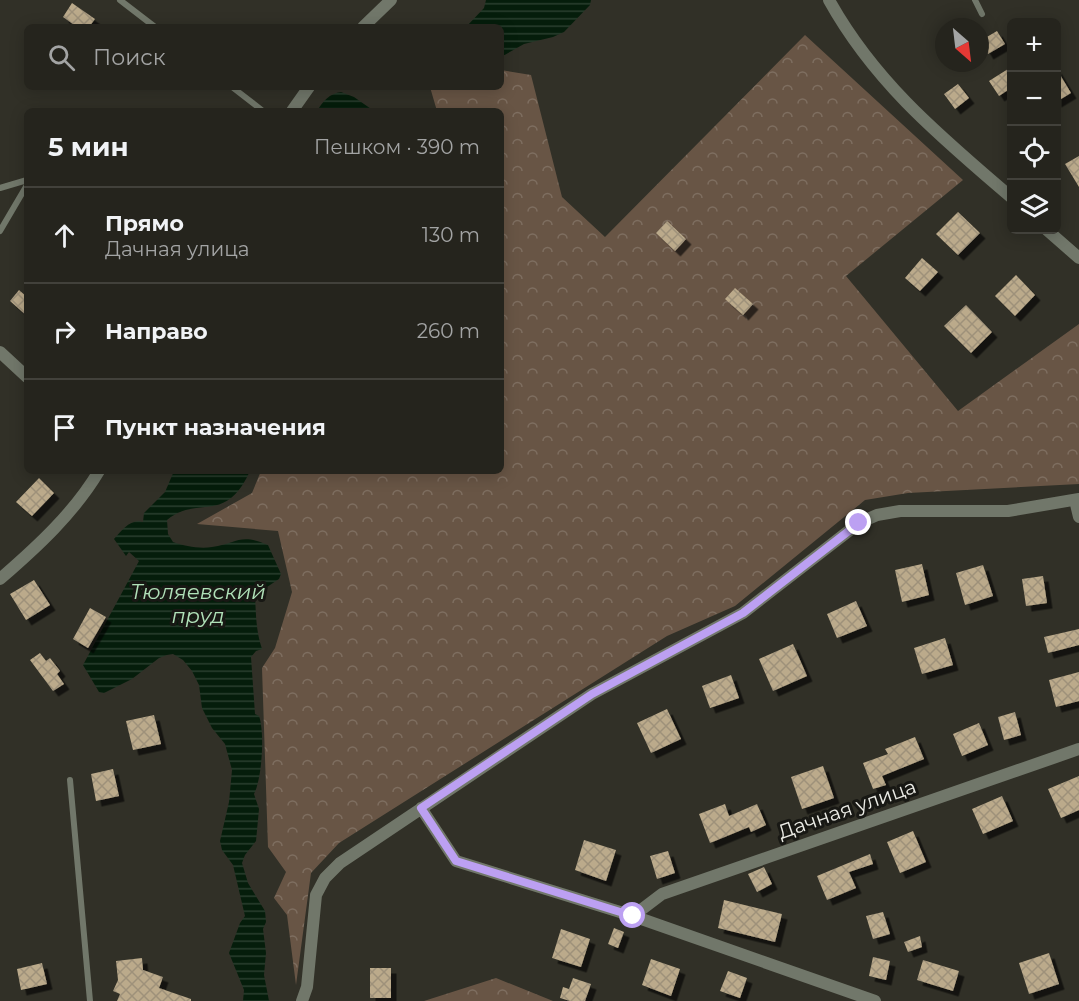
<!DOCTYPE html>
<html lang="ru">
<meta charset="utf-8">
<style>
body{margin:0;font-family:Montserrat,sans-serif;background:#2d2c26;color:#f1f3f6}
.controls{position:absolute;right:18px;top:18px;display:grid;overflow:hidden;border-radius:9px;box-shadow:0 3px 15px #0003}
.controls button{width:54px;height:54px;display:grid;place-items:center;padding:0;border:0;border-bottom:2px solid #42413b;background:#25241d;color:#f1f3f6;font:30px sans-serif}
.compass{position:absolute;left:935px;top:18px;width:54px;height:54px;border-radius:50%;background:#25241d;box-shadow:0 3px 15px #0003;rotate:152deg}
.stop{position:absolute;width:18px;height:18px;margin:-14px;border:4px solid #bca0f2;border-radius:50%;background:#fff}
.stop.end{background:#bca0f2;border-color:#fff;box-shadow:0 2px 6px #0008}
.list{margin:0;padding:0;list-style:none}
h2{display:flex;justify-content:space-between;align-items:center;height:78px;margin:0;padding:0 24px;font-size:26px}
h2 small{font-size:20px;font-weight:400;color:#a3a4a4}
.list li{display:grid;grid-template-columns:39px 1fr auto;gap:18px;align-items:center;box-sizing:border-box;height:96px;padding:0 24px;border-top:2px solid #42413b}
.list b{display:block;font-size:22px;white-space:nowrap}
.list p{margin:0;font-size:20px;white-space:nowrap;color:#a3a4a4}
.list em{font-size:20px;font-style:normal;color:#a3a4a4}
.icon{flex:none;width:33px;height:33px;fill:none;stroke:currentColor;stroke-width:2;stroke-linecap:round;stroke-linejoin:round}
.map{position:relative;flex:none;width:1079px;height:1001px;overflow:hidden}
.search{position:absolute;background:#25241d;box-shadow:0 3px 15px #0003;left:24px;top:24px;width:480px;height:66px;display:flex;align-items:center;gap:15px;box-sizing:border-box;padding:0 21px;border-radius:9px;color:#a3a4a4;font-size:22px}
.panel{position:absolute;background:#25241d;box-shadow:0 3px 15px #0003;left:24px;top:108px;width:480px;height:366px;border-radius:9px}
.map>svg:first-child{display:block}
.forest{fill:url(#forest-crowns)}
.water{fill:url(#water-rules)}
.building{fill:url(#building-cross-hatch);filter:url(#shadow)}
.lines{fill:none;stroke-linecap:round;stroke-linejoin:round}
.service{stroke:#71776a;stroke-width:6}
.minor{stroke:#71776a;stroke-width:12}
.route{stroke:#bca0f2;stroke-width:8}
.labels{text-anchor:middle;stroke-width:6;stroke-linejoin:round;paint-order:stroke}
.street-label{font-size:20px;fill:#ecece6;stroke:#181814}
.water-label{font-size:21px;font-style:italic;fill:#b0e1b8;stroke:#181814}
</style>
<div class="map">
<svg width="1079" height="1001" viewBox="0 0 1079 1001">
<defs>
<pattern id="forest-crowns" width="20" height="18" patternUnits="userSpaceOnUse" patternTransform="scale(1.5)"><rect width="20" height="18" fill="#685545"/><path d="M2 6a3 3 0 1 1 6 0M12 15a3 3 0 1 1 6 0" fill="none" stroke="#7e6e60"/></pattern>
<pattern id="water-rules" width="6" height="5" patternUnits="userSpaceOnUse" patternTransform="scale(1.5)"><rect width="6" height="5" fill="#051d0b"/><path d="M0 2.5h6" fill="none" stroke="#2a3e2f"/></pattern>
<pattern id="building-cross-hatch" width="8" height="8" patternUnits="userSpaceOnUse" patternTransform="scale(1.5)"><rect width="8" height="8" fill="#bbaa8b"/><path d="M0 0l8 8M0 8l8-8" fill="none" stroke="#9e917a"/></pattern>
<filter id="shadow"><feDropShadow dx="5.5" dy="5.5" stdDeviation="0" flood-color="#0009"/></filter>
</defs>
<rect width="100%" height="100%" fill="#313027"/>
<path class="forest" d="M 805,35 L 963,180 L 846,276 L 958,411 L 1079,324 L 1079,484 L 908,493 L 865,500 L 735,606 L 667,636 L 339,843 L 311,873 L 296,985 L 287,915 L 274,898 L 286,872 L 268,847 L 262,668 L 275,648 L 292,592 L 278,531 L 197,524 L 252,493 L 261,471 L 501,471 L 501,111 L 437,111 L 430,87 L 501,87 L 501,70 L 531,75 L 562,197 L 605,237 Z
M 496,978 L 553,1001 L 424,1001 Z"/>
<path class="water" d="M 486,0 L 591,0 L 590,5 L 564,32 L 553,37 L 524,44 L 501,57 L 501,27 L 466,27 L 484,8 Z
M 341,92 L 354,97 L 374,111 L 317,111 C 322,102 330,93 341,92 Z
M 174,471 L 250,471 C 225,526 198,494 167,520 L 168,534 L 173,542 C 185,546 199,549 212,547 C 238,543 240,533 268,545 L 281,574 L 279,579 L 255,595 C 256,615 256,631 262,649 L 256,651 L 251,657 L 255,714 L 259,716 C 265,732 262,779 254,794 L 259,809 L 256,841 L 245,855 L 242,863 L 248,883 L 265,911 L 266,922 L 263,929 L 266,953 L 264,975 L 269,1001 L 243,1001 L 244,990 L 229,953 L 240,923 L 245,916 L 233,865 L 222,850 L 220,841 L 229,802 L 232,770 L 225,744 L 212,728 L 202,708 L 199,685 L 192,671 L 183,660 L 173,654 L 167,655 L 159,658 L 132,679 L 104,693 L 99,692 L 83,665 L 139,561 L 129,552 L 126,556 L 114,539 C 122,530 131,518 143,522 L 144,513 L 165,492 Z"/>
<path class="building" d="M 72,3 L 95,19 L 89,27 L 77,27 L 63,17 Z
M 997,31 L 1005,44 L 988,54 L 980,41 Z
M 1056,68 L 1071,93 L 1056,102 Z
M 1008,69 L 1011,75 L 1011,88 L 999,96 L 989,81 Z
M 958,84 L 969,98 L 955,109 L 944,94 Z
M 1079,156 L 1079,187 L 1065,164 Z
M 958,212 L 980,233 L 958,255 L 936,234 Z
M 667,221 L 686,239 L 675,251 L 656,233 Z
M 922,258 L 938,272 L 920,291 L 905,278 Z
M 1016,275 L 1035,295 L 1015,316 L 995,296 Z
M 735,288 L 753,304 L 743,315 L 725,299 Z
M 19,290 L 27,297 L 27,316 L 10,301 Z
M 966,305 L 992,332 L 971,353 L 944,326 Z
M 39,478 L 54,493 L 32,516 L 16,502 Z
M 922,564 L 929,595 L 902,602 L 895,570 Z
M 983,565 L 993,596 L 965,605 L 956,573 Z
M 1043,576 L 1047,603 L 1026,606 L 1022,579 Z
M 34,580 L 50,605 L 26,620 L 10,594 Z
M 856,601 L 867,626 L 837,638 L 827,614 Z
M 90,608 L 106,617 L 88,648 L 73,639 Z
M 1079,629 L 1079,645 L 1048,653 L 1044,637 Z
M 945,638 L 953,665 L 922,674 L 914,648 Z
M 793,644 L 807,676 L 773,691 L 759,659 Z
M 40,653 L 46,661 L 50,658 L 60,671 L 57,674 L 64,684 L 53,691 L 30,660 Z
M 1079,672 L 1079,701 L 1056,707 L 1049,680 Z
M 731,675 L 739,698 L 710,708 L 702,686 Z
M 667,709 L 681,739 L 651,753 L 637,723 Z
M 1015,712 L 1021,735 L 1004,740 L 998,717 Z
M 154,715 L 161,744 L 133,750 L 126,721 Z
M 979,723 L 988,745 L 962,756 L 953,734 Z
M 915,737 L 924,759 L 882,776 L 886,785 L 873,789 L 863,763 L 888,754 L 885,749 Z
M 823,766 L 834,798 L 802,809 L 791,777 Z
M 113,769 L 119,796 L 96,801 L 91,774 Z
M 1079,776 L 1079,810 L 1061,818 L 1048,789 Z
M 1002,796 L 1013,821 L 983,834 L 972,809 Z
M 725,804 L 729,816 L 757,804 L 766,825 L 751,832 L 749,827 L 710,843 L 699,814 Z
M 913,831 L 926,862 L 900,873 L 887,842 Z
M 584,840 L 616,850 L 606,881 L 575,870 Z
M 668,851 L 675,873 L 657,879 L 650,856 Z
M 870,854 L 873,864 L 849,872 L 856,888 L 827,900 L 817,876 Z
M 764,867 L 772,884 L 757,892 L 748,874 Z
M 724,900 L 782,914 L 775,942 L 718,928 Z
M 883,912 L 890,934 L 873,939 L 866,916 Z
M 614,928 L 624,932 L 618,948 L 608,944 Z
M 561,929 L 590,939 L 581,967 L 552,958 Z
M 920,936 L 922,947 L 908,952 L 904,942 Z
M 1049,953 L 1059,984 L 1029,994 L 1019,963 Z
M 873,957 L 890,961 L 886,980 L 869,976 Z
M 142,958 L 143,970 L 163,977 L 159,988 L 191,999 L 191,1001 L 117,1001 L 120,994 L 113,991 L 118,980 L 116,961 Z
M 651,959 L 680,969 L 671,996 L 642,985 Z
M 923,960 L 959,971 L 953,991 L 917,980 Z
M 42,963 L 47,984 L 21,990 L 17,969 Z
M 370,968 L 391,968 L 391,998 L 370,998 Z
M 728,971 L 747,978 L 740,998 L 720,991 Z
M 573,978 L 591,984 L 585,1001 L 570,1001 L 560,998 L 563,987 L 569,989 Z"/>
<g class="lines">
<path class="service" d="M 120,0 L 155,27
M 975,0 L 982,14
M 232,87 L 263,111
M 0,188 L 27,180
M 0,231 L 27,185
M 70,780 L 90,1001"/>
<path class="minor" d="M 829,0 C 875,83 941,137 1012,198
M 363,27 L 391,0
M 292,111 L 309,87
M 1047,230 L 1079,258
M 0,352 L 27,377
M 1075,500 L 1079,517
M 0,579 C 37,547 74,513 99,471
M 421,808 L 456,861 L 633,916 L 875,1001
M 633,916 L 662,894 L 1079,749
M 302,1001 L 307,987 L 316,895 L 325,878 L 340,863 L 592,694 L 743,613 L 859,523 L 877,515 L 900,511 L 1008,511 L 1079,499"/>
</g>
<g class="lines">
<path class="route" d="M 633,916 L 456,861 L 421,808 L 592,694 L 743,613 L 859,523"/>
</g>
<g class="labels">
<g class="street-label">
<text transform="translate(847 809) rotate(-19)" y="7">Дачная улица</text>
</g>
<g class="water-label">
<text x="198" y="599">Тюляевский<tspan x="198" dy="24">пруд</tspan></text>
</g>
</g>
</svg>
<div class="controls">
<button>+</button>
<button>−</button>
<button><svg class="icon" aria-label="locate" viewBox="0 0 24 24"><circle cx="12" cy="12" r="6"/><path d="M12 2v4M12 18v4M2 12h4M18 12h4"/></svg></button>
<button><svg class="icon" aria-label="layers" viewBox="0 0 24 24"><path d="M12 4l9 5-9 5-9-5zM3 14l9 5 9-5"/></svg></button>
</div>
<svg class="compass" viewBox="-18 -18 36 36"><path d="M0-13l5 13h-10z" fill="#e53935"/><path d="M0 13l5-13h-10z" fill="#a3a4a4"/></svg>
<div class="stop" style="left:633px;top:916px"></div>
<div class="stop end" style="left:859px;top:523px"></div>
<div class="search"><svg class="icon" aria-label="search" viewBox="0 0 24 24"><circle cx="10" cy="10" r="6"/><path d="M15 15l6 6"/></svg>Поиск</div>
<section class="panel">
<h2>5 мин<small>Пешком · 390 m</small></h2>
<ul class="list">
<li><svg class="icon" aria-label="ahead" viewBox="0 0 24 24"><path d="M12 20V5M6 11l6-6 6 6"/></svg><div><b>Прямо</b><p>Дачная улица</p></div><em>130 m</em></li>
<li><svg class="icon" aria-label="right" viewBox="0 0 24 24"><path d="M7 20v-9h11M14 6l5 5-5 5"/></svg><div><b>Направо</b></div><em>260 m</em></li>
<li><svg class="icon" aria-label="arrive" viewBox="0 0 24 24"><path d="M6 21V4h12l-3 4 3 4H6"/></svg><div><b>Пункт назначения</b></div></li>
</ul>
</section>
</div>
